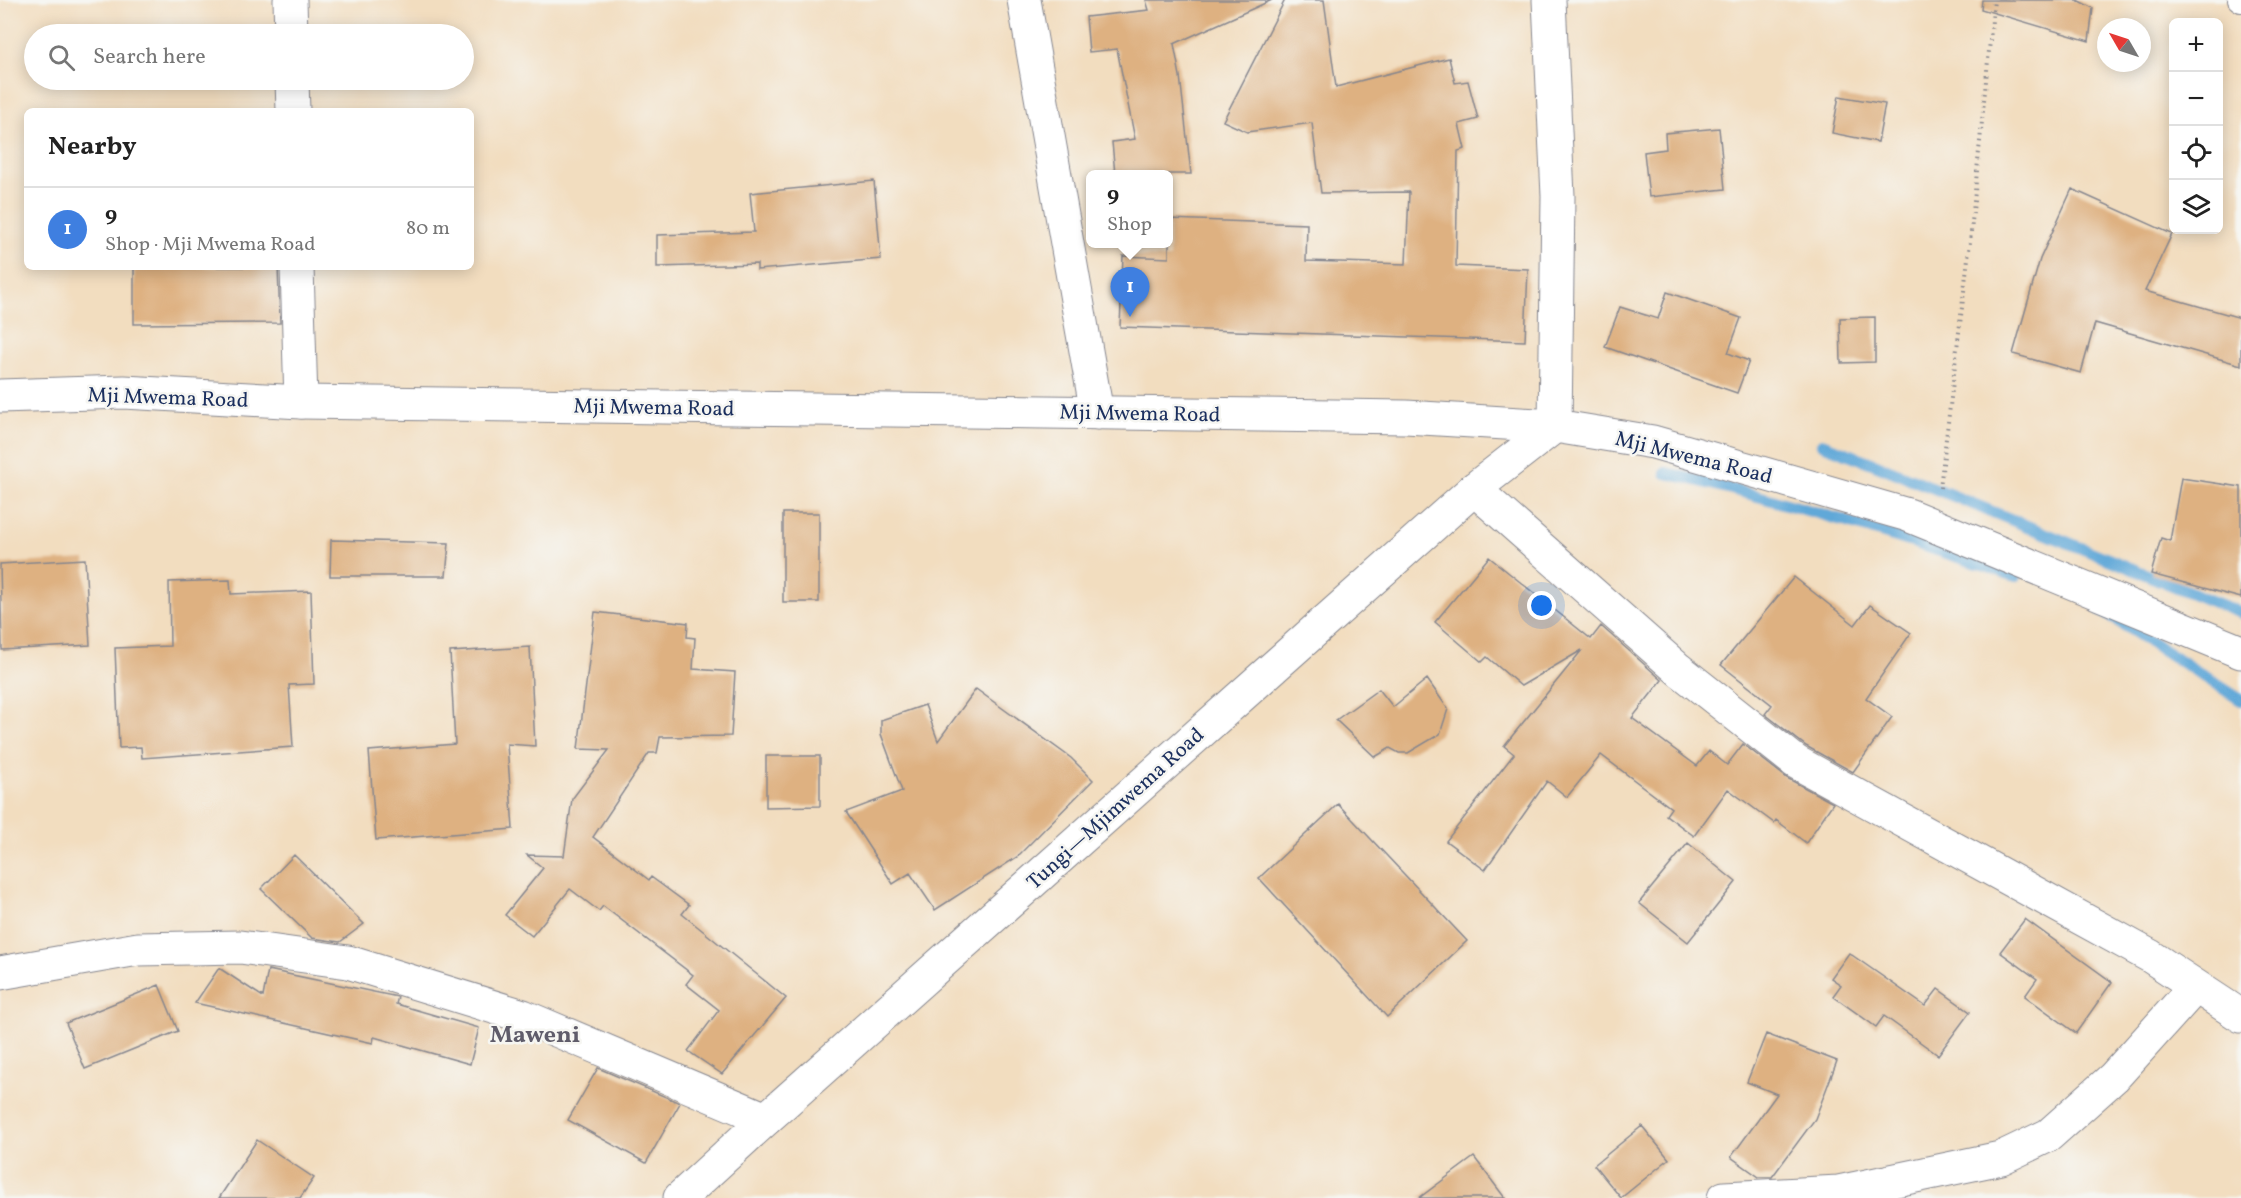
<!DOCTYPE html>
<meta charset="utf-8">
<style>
body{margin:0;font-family:Vollkorn,serif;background:#f2f2f2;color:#222}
.controls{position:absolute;right:18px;top:18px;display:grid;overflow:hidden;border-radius:9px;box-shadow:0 3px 15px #0003}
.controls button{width:54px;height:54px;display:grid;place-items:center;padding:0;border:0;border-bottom:2px solid #e0e0e0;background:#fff;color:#222;font:30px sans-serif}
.compass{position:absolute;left:2097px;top:18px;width:54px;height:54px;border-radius:50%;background:#fff;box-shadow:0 3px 15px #0003;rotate:309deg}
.you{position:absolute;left:1542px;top:606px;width:21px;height:21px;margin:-15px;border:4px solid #fff;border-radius:50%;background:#1a73e8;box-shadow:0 0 0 9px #1a73e833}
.badge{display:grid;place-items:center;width:39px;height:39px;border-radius:50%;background:#1f6fb2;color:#fff;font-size:20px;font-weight:700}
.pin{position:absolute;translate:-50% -50px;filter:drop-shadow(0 2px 3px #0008)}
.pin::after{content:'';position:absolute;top:32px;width:21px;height:18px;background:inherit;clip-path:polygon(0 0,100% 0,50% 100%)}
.popup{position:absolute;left:1086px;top:170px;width:87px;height:78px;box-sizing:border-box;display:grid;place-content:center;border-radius:9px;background:#fff;filter:drop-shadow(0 2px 4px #0005);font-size:20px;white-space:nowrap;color:#767676}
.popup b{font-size:22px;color:#222}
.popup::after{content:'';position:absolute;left:50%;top:100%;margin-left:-12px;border:12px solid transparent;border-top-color:#fff}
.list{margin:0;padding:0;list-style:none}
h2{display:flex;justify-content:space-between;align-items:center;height:78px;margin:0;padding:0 24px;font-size:26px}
h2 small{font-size:20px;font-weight:400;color:#767676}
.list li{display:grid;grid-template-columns:39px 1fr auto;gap:18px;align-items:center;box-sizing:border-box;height:84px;padding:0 24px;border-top:2px solid #e0e0e0}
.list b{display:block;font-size:22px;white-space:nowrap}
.list p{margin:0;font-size:20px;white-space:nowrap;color:#767676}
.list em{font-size:20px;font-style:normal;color:#767676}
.icon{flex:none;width:33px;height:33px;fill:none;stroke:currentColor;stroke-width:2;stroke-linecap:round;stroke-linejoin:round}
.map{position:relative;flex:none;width:2241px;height:1198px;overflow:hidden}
.search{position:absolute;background:#fff;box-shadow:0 3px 15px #0003;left:24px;top:24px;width:450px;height:66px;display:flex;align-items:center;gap:15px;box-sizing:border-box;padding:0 21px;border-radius:33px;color:#767676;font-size:22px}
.panel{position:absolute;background:#fff;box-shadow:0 3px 15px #0003;left:24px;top:108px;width:450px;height:162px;border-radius:9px}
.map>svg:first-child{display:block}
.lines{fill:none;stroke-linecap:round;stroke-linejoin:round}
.stream{stroke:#61a8d8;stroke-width:12}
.building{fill:#deb181}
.service-casing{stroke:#86868e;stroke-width:22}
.minor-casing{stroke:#86868e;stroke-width:35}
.tertiary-casing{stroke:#86868e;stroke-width:35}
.secondary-casing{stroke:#86868e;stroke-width:35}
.path{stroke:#86868e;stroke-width:4;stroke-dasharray:1.5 4.5;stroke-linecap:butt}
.service{stroke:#fff;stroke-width:20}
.minor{stroke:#fff;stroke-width:33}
.tertiary{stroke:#fff;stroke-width:33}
.secondary{stroke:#fff;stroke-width:33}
.labels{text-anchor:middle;stroke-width:5;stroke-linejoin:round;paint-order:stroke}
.street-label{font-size:21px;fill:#1b2f5e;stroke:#f6f6f2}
.quarter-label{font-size:24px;font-weight:bold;fill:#5f5c6a;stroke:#f6f6f2}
</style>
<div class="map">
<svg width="2241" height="1198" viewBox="0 0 2241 1198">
<rect width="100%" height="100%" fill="#f6f6f2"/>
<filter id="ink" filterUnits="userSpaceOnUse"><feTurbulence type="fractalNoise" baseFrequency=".0167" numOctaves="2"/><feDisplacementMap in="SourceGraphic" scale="12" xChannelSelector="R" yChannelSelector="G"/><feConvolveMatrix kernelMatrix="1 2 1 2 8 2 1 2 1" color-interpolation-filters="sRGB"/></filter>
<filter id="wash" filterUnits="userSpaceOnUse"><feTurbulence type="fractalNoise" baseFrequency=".008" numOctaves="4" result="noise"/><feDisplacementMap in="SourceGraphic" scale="24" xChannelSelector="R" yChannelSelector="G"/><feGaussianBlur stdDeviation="1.35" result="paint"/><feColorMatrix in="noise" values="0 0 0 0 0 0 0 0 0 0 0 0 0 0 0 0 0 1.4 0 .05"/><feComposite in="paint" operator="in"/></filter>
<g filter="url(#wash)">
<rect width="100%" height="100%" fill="#f2ddbf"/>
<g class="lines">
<path class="stream" d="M 1822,444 L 1877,465 L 2241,613
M 1666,473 C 1784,500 1901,537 2016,576
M 2101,610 L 2241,700"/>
</g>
<g id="blocks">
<path class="building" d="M 1146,0 L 1272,0 L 1174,44 L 1180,76 L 1191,174 L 1115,174 L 1112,142 L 1135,139 L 1117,49 L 1089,52 L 1086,17 L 1149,10 Z
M 1285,0 L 1324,0 L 1336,87 L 1449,58 L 1455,83 L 1468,81 L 1478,119 L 1459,124 L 1465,149 L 1458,151 L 1456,266 L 1528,269 L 1525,341 L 1120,327 L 1123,256 L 1169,258 L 1169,219 L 1307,224 L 1306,261 L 1406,264 L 1409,192 L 1321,193 L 1312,123 L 1247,132 L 1223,121 Z
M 1982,0 L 2077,0 L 2093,8 L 2089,41 L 1981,9 Z
M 1839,96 L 1885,104 L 1878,142 L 1832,133 Z
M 1719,128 L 1725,189 L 1649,197 L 1644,152 L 1666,149 L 1665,133 Z
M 874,181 L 881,259 L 757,270 L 757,264 L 657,267 L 657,235 L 754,232 L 750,193 Z
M 2072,189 L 2172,234 L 2145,291 L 2241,318 L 2241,365 L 2095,323 L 2081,373 L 2013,354 L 2040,259 Z
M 134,267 L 278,267 L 280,323 L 134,324 Z
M 1667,292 L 1741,318 L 1728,353 L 1749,361 L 1737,393 L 1605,347 L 1620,307 L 1658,319 Z
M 1875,317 L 1875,362 L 1841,363 L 1840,318 Z
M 2181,478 L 2241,487 L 2241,598 L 2151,574 L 2161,538 L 2170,541 Z
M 783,513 L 819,513 L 819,602 L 783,602 Z
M 331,540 L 449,543 L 446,576 L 330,576 Z
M 1489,557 L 1591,639 L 1601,626 L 1662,680 L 1632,718 L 1697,766 L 1709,751 L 1727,765 L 1743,744 L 1787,778 L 1833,803 L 1806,843 L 1776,820 L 1774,823 L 1728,789 L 1694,836 L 1666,815 L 1671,808 L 1601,755 L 1567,797 L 1547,781 L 1485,870 L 1446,841 L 1514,754 L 1504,746 L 1582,650 L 1521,686 L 1487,657 L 1482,662 L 1435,622 Z
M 85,559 L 90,645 L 2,650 L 0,564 Z
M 1794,577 L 1855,625 L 1870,605 L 1911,633 L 1866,698 L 1892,717 L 1853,772 L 1806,746 L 1765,714 L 1772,705 L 1721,665 Z
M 230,580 L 231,594 L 311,591 L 314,684 L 289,685 L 293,747 L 142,758 L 141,747 L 119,748 L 115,648 L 170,646 L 169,582 Z
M 595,612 L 688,623 L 687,637 L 695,638 L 693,669 L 735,672 L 731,736 L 660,737 L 657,753 L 649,753 L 593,837 L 649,880 L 651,877 L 689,905 L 682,914 L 786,998 L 722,1074 L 688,1051 L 719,1010 L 686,984 L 693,975 L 603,906 L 599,911 L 570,889 L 532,936 L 505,915 L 543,868 L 527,855 L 564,856 L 572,799 L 609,750 L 578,749 Z
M 530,647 L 535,746 L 507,744 L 513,829 L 376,840 L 369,751 L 455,744 L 450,652 Z
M 1427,679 L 1448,709 L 1440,734 L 1408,753 L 1399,753 L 1390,748 L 1375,757 L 1336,720 L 1379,689 L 1393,707 Z
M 976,689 L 1071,758 L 1093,780 L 1017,857 L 935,910 L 910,873 L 893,884 L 846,812 L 902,791 L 881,734 L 881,720 L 925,705 L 938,741 Z
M 766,756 L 820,756 L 820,806 L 766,807 Z
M 1338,804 L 1467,941 L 1387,1017 L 1259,878 Z
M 1688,843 L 1736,882 L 1688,942 L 1639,903 Z
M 294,855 L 364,924 L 340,942 L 312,938 L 261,889 Z
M 2025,919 L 2112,982 L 2076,1033 L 2025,996 L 2037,979 L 2000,952 Z
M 1849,953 L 1925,1006 L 1938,989 L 1970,1012 L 1938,1055 L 1884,1016 L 1876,1027 L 1833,996 L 1841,985 L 1831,978 Z
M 219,968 L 263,997 L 268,970 L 398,997 L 396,1004 L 479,1028 L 470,1064 L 374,1037 L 373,1043 L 195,1003 Z
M 159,985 L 178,1031 L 85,1069 L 66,1023 Z
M 1766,1034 L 1837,1061 L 1815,1119 L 1772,1177 L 1759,1177 L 1731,1157 L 1777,1094 L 1747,1082 Z
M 598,1068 L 680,1103 L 646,1163 L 568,1120 Z
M 1642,1126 L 1669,1159 L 1621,1198 L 1594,1165 Z
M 257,1140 L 314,1178 L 300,1198 L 219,1198 Z
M 1474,1157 L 1505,1198 L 1419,1198 Z"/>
</g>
</g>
<g filter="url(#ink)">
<use href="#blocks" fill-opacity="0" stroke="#86868e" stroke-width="1.5"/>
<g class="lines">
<g class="service-casing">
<path id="service" d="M 2238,0 L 2241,2"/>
</g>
<g class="minor-casing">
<path id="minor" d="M 290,0 L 291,34
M 1024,0 L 1097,413
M 1549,0 L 1558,196 L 1555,426
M 292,80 L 293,111
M 297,267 L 301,402
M 1474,489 L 1678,669 L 1796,762 L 2150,956 L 2241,1016
M 0,973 L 138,949 L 240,947 L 348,962 L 523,1016 L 766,1119
M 1724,1198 L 1839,1192 L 2001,1158 L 2049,1135 L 2114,1077 L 2195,987"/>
</g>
<g class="tertiary-casing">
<path id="tertiary" d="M 680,1198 L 766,1119 L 1474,489 L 1555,426"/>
</g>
<g class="secondary-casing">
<path id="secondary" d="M 0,396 L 124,392 L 301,402 L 1406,417 L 1555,426 L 1653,442 L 1908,515 L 2241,652"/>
</g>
<path class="path" d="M 1940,488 L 1970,242 L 1994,0"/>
<use href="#service" class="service"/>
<use href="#minor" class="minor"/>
<use href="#tertiary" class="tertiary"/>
<use href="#secondary" class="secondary"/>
</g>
</g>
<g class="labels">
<g class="street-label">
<text transform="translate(168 397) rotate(2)" y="7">Mji Mwema Road</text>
<text transform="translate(654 407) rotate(1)" y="7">Mji Mwema Road</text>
<text transform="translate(1140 413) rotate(1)" y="7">Mji Mwema Road</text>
<text transform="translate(1694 457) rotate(14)" y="7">Mji Mwema Road</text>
<text transform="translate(1115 808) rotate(-42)" y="7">Tungi—Mjimwema Road</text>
</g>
<g class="quarter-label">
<text x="535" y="1042">Maweni</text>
</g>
</g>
</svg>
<div class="controls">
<button>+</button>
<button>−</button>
<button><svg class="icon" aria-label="locate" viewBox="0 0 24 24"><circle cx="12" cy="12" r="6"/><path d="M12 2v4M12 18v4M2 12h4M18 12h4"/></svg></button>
<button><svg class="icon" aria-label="layers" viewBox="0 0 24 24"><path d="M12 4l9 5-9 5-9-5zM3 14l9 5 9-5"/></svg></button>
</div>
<svg class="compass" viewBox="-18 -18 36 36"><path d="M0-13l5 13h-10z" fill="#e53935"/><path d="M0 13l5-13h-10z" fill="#767676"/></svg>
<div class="you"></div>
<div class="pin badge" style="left:1130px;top:317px;background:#3f7fe0">1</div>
<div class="popup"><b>9</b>Shop</div>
<div class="search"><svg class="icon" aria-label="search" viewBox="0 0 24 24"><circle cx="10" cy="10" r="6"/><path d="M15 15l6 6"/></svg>Search here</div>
<section class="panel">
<h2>Nearby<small></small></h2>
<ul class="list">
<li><span class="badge" style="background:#3f7fe0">1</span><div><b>9</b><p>Shop · Mji Mwema Road</p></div><em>80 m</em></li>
</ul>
</section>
</div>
